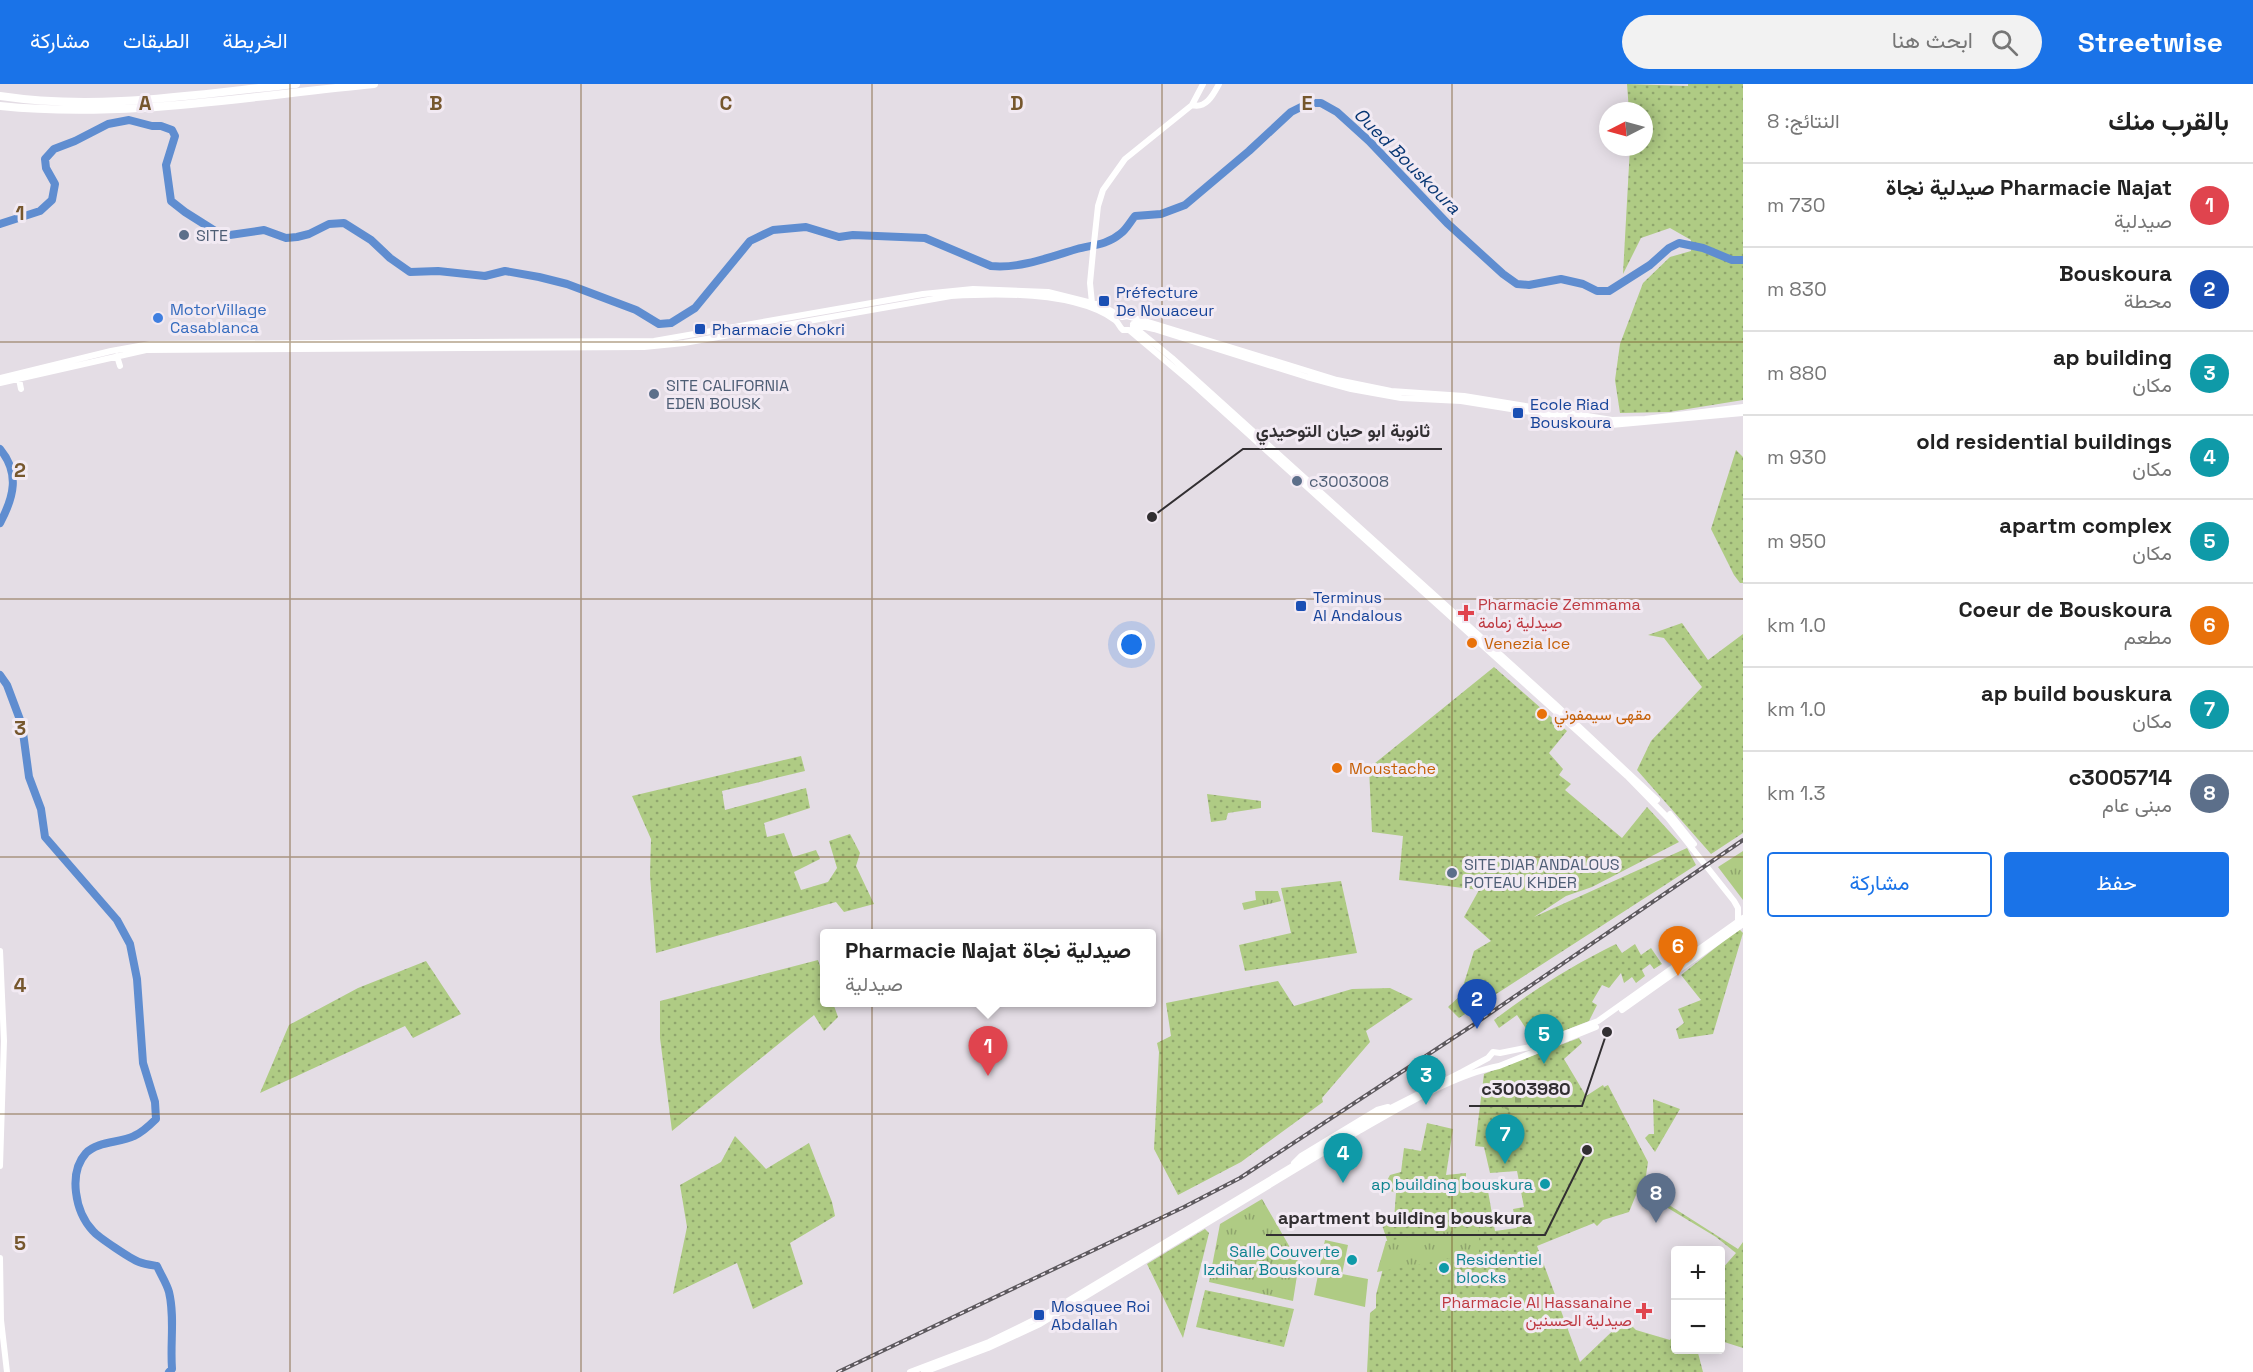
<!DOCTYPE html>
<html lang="ar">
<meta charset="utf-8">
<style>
body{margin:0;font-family:"Space Grotesk",Vazirmatn,sans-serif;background:#f2f2f2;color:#222;direction:rtl}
.controls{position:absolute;right:18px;bottom:18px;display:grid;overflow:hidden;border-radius:6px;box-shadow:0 3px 15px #0003}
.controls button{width:54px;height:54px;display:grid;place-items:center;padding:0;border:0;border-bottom:2px solid #e0e0e0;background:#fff;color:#222;font:30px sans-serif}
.compass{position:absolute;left:1599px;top:18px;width:54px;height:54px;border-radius:50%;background:#fff;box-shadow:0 3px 15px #0003;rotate:264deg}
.you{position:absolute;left:1132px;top:561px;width:21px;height:21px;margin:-15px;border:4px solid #fff;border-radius:50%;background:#1a73e8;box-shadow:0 0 0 9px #1a73e833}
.badge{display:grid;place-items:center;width:39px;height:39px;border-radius:50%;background:#1a73e8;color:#fff;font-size:20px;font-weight:700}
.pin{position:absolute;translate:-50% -50px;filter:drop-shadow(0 2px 3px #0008)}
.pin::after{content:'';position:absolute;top:32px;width:21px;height:18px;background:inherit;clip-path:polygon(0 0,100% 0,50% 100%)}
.popup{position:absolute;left:820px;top:845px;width:336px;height:78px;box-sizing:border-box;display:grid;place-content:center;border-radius:6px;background:#fff;filter:drop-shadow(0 2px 4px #0005);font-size:20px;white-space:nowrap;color:#767676}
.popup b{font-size:22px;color:#222}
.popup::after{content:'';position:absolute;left:50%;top:100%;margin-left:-12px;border:12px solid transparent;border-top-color:#fff}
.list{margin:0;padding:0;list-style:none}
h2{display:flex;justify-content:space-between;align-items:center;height:78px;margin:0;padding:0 24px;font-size:26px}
h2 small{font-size:20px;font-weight:400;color:#767676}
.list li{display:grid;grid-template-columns:39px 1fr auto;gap:18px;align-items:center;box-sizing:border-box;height:84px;padding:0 24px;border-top:2px solid #e0e0e0}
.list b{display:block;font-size:22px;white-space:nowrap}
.list p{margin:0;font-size:20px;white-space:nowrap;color:#767676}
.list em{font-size:20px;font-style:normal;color:#767676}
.actions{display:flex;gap:12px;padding:18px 24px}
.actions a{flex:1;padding:14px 0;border:2px solid #1a73e8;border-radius:6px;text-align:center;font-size:21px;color:#1a73e8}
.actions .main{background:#1a73e8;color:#fff}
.icon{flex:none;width:33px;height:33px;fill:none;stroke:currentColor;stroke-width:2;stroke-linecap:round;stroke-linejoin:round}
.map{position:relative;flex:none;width:1743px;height:1288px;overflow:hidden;direction:ltr}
header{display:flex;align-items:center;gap:36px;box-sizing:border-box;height:84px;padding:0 30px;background:#1a73e8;color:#fff}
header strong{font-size:28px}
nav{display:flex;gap:33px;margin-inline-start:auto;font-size:21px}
.search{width:420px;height:54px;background:#f2f2f2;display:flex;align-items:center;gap:15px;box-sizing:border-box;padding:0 21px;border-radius:33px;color:#767676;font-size:22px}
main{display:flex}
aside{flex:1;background:#fff}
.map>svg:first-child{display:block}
.grass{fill:url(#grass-dots)}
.cemetery{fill:url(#cemetery-stones)}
.park{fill:url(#park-tufts)}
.pitch{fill:#afcb84}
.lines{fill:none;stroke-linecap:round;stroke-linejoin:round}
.river{stroke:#5f8dd0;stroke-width:8}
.secondary{stroke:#fff;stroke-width:6}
.highway{stroke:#fff;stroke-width:8}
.rail-casing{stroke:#5d595e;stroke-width:4}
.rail{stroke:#f2eaf3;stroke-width:1.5;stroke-dasharray:4.5;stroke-linecap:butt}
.grid{fill:none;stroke:#76572d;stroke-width:1.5;stroke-opacity:0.55}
.service-dot{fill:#5c6f8a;stroke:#f2eaf3;stroke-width:2}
.transit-dot{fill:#1a4fb4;stroke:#f2eaf3;stroke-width:2}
.shop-dot{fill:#3f7fe0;stroke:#f2eaf3;stroke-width:2}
.health-dot{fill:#e0444e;stroke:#f2eaf3;stroke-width:2}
.food-dot{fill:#e8710a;stroke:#f2eaf3;stroke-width:2}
.culture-dot{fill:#0f9aa8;stroke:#f2eaf3;stroke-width:2}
.labels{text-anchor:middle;stroke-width:6;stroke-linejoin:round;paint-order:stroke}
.service-label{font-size:16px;fill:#4e5e75;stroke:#f2eaf3;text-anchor:start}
.transit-label{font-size:16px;fill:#164399;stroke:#f2eaf3;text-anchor:start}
.shop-label{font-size:16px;fill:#366cbe;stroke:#f2eaf3;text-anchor:start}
.health-label{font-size:16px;fill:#be3a42;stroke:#f2eaf3;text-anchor:start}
.food-label{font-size:16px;fill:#c56008;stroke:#f2eaf3;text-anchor:start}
.culture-label{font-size:16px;fill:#0d838f;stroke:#f2eaf3;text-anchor:end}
.water-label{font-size:18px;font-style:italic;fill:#083673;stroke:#f2eaf3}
.grid-label{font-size:20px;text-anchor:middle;font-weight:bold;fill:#76572d;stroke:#f2eaf3;stroke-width:6;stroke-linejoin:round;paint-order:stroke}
.leader{fill:none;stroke:#322f32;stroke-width:2}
.callout-dot{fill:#322f32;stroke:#f2eaf3;stroke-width:2}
.callout-label{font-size:18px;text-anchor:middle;font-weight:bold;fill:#322f32;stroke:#f2eaf3;stroke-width:6;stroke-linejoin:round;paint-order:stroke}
</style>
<header>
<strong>Streetwise</strong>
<div class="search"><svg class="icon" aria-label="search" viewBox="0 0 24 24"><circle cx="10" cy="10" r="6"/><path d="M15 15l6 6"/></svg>ابحث هنا</div>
<nav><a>الخريطة</a><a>الطبقات</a><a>مشاركة</a></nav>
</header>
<main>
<aside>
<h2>بالقرب منك<small>النتائج: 8</small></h2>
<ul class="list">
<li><span class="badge" style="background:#e0444e">1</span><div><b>Pharmacie Najat صيدلية نجاة</b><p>صيدلية</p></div><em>730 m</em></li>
<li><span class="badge" style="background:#1a4fb4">2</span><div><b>Bouskoura</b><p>محطة</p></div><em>830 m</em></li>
<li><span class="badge" style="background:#0f9aa8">3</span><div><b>ap building</b><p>مكان</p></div><em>880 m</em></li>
<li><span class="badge" style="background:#0f9aa8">4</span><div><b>old residential buildings</b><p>مكان</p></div><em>930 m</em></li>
<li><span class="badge" style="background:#0f9aa8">5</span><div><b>apartm complex</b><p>مكان</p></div><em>950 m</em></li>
<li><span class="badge" style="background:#e8710a">6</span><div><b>Coeur de Bouskoura</b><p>مطعم</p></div><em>1.0 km</em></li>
<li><span class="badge" style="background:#0f9aa8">7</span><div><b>ap build bouskura</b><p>مكان</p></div><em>1.0 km</em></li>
<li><span class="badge" style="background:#5c6f8a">8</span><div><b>c3005714</b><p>مبنى عام</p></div><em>1.3 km</em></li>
</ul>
<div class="actions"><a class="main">حفظ</a><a>مشاركة</a></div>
</aside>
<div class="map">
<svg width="1743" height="1288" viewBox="0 0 1743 1288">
<defs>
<pattern id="grass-dots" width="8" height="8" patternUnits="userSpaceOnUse" patternTransform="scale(1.5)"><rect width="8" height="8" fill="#afcb84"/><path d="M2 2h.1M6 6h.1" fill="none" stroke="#8fa56d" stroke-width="1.8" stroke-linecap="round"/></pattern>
<pattern id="cemetery-stones" width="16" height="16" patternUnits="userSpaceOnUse" patternTransform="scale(1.5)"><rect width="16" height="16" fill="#afcb84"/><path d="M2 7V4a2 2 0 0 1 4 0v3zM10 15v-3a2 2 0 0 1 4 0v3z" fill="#8fa56d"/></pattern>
<pattern id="park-tufts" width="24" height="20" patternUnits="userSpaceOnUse" patternTransform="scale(1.5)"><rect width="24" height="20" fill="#afcb84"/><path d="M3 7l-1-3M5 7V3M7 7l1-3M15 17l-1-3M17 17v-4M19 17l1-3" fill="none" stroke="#8fa56d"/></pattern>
</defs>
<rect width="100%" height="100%" fill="#e4dde5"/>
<path class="grass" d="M 1627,0 L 1688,2 L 1688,0 L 1743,0 L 1743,316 L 1669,328 L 1620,329 L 1615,296 L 1620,260 L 1643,199 L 1670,173 L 1691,167 L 1691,156 L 1670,144 L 1641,154 L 1623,190 L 1630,63 L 1644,63 L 1644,27 L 1629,27 Z
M 1736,366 L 1743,373 L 1743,499 L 1740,499 L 1734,491 L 1711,445 Z
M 1682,539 L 1708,576 L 1743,550 L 1743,749 L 1711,770 L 1637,686 L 1651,657 L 1702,603 L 1664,554 L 1648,551 Z
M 1494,583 L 1567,647 L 1549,669 L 1563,685 L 1559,691 L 1571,700 L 1565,706 L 1622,754 L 1647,723 L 1679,758 L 1592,803 L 1566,812 L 1534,833 L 1687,764 L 1696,781 L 1459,934 L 1448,923 L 1460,912 L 1474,867 L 1491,857 L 1464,833 L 1479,806 L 1399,796 L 1403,752 L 1372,748 L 1369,684 Z
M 801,672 L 805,687 L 722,707 L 725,726 L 806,704 L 810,724 L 764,739 L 767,753 L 784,749 L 793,773 L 816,766 L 820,775 L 794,788 L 801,806 L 828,798 L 837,784 L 829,757 L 850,750 L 860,769 L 856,782 L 874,820 L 844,828 L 836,818 L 656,869 L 650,791 L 651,755 L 632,712 Z
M 1207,710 L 1261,717 L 1261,724 L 1228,729 L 1226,736 L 1211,738 Z
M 1341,797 L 1357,869 L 1245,887 L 1239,861 L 1291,849 L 1281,804 Z
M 1739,845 L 1743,849 L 1713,950 L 1679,955 L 1676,945 L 1684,939 L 1678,925 L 1701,916 L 1681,891 Z
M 1616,860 L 1622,869 L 1635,860 L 1641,871 L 1651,864 L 1662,880 L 1654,885 L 1650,880 L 1642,886 L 1645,892 L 1636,899 L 1632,893 L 1624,899 L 1621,889 L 1609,904 L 1602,901 L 1592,918 L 1597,921 L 1589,937 L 1535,958 L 1517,931 L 1499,944 L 1494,936 C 1533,906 1573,881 1616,860 Z
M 818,876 L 824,894 L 824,918 L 833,919 L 838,933 L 824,947 L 814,931 L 672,1047 L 660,954 L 660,917 Z
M 426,877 L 461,930 L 413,954 L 405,942 L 260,1009 L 289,941 L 358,904 Z
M 1278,897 L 1294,922 L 1352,905 L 1390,904 L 1413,915 L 1366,947 L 1370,958 L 1322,1014 L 1323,1018 L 1241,1078 L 1178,1111 L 1154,1065 L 1159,968 L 1157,959 L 1171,952 L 1166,919 Z
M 1579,954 L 1582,959 L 1564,975 L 1586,1012 L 1603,1001 L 1604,1003 L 1608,1001 L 1648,1078 L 1644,1105 L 1738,1165 L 1743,1158 L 1743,1264 L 1721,1257 L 1721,1186 L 1736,1169 L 1716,1153 L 1638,1106 L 1629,1128 L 1603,1136 L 1597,1142 L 1594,1139 L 1537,1162 L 1580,1278 L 1625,1235 L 1636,1246 L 1670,1256 L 1675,1248 L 1676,1266 L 1700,1266 L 1698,1269 L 1703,1288 L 1367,1288 L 1370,1229 L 1376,1224 L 1376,1211 L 1389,1162 L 1380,1135 L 1394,1135 L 1396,1109 L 1383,1104 L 1390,1091 L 1401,1088 L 1404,1064 L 1421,1067 L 1427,1039 L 1453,1045 L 1446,1091 L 1466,1089 L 1466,1108 L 1488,1107 L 1495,1147 L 1517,1144 L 1513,1125 L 1524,1123 L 1517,1087 L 1490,1089 L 1484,1063 L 1475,1062 L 1484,990 Z
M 1653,1015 L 1680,1025 L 1655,1068 L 1645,1054 L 1649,1050 L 1654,1050 Z
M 735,1052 L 766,1085 L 809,1059 L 832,1118 L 835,1132 L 790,1159 L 803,1200 L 753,1225 L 737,1179 L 673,1210 L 687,1143 L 680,1101 L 721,1078 Z
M 1205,1145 L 1209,1149 L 1183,1254 L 1147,1180 Z
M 1205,1206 L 1294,1225 L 1284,1263 L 1196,1243 Z"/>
<path class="cemetery" d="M 1501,992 L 1527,1019 L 1527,1028 L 1522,1031 L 1513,1029 L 1499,1021 Z"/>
<path class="park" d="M 1743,767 L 1743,816 L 1718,783 Z
M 1255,807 L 1278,807 L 1281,817 L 1244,826 L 1242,819 L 1256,816 Z
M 1262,1115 L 1299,1179 L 1293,1217 L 1209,1198 L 1220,1140 Z
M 1479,1143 L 1479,1169 L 1377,1188 L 1386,1157 Z"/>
<path class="pitch" d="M 1325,1156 L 1348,1161 L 1342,1190 L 1368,1195 L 1365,1223 L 1314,1211 Z"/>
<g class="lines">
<path class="river" d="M 0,140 L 40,127 L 52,116 L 55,100 L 46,84 L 45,75 L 54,65 L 75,57 L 108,40 L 129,36 L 152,42 L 161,42 L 172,46 L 175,52 L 166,81 L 171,117 L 185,128 L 223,152 L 264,146 L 286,154 L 297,153 L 309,150 L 329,140 L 344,139 L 371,156 L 390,174 L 410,188 L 438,187 L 485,192 L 505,187 L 539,193 L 567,200 L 636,226 L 659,240 L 671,239 L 695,224 L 750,157 L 773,146 L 806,143 L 839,153 L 853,151 L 925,154 L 991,182 C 1019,185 1050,173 1077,165 C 1092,161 1107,161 1120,150 C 1126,146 1130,138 1135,132 L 1161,130 L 1185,121 L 1249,67 L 1291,28 L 1309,19 L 1321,19 L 1337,28 L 1369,57 L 1447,139 L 1503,190 L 1517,200 L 1529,201 L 1561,195 L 1583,200 L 1597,207 L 1609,207 L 1650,181 L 1669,164 L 1679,159 L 1703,164 L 1732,176 L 1743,176
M 0,365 C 20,389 14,413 0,439
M 0,591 L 7,601 L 22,641 L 29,693 L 41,725 L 45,753 L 117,836 L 130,860 L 137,895 L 143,979 L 155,1018 L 156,1035 C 149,1042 143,1048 134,1052 C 120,1059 98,1057 86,1069 C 68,1089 75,1128 93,1147 C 98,1153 131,1175 139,1178 C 144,1180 151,1181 157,1182 C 161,1191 167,1200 169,1208 C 175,1233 170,1259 172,1285 L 169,1288"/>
<path class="secondary" d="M 1192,21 C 1206,25 1213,11 1219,0
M 1092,219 L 1090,199 L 1093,168 L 1098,122 L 1103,106 L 1125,75 L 1192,21 L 1203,0
M 1133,240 L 1154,245 L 1307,293 L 1351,305 L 1401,314 L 1461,317 L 1611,341 L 1743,329
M 1133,242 L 1172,274 L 1556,621 L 1657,716
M 117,272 L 120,282
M 0,294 L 111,267 L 150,260 L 654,257 L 923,210 L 973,205 L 1048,208 L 1100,221 L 1122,233 L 1127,232 L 1145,237 L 1337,296 L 1391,307 L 1464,312 L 1612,336 L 1645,335 L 1743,323
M 19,295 L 21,305
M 0,299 L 146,266 L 644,263 L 684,259 L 951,212 C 997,209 1075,207 1115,236 C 1119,239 1119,243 1123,246 L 1129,246 L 1193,300 L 1627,692 L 1668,734 L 1734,817 L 1738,824 L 1738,837
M 1670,730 L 1694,760
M 0,867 L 4,957 L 0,1082
M 1622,926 L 1743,840
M 1294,1079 L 1301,1072 L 1377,1026 L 1388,1023
M 0,1174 L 1,1236 L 7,1288
M 910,1288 L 989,1258 L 1046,1230 L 1381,1029 L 1462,988 L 1488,974 L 1493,968 L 1500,969 L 1530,963 L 1598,937 L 1743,834
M 924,1288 L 988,1264 L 1040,1240 L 1359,1047 C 1401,1023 1453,991 1499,982 L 1596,943"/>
<path class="highway" d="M 0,12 C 99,27 197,10 296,0
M 0,22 C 125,35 249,12 374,0"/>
<g class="rail-casing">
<path id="rail" d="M 838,1288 L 1184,1123 L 1240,1094 L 1473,941 L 1743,756"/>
</g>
<use href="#rail" class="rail"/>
</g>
<path class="grid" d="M 290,0 L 290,1288M 581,0 L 581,1288M 872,0 L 872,1288M 1162,0 L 1162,1288M 1452,0 L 1452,1288M 0,258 L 1743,258M 0,515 L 1743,515M 0,773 L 1743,773M 0,1030 L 1743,1030"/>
<g class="service-dot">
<circle cx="184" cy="151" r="6"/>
<circle cx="654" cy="310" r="6"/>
<circle cx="1297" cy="397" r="6"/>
<circle cx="1452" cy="789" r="6"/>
</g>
<g class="transit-dot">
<rect x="1098" y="211" width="12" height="12" rx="3"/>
<rect x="694" y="239" width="12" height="12" rx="3"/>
<rect x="1512" y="323" width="12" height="12" rx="3"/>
<rect x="1295" y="516" width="12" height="12" rx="3"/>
<rect x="1033" y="1225" width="12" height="12" rx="3"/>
</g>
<circle class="shop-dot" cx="158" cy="234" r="6"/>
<g class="health-dot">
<path d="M1463 520h6v6h6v6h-6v6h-6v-6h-6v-6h6z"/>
<path d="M1641 1218h6v6h6v6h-6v6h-6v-6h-6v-6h6z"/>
</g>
<g class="food-dot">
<circle cx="1472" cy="559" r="6"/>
<circle cx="1542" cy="630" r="6"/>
<circle cx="1337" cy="684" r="6"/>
</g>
<g class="culture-dot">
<circle cx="1545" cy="1100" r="6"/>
<circle cx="1352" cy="1176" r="6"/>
<circle cx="1444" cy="1184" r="6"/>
</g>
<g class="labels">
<g class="service-label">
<text x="196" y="157">SITE</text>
<text x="666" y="307">SITE CALIFORNIA<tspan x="666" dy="18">EDEN BOUSK</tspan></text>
<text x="1309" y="403">c3003008</text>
<text x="1464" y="786">SITE DIAR ANDALOUS<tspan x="1464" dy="18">POTEAU KHDER</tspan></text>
</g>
<g class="transit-label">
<text x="1116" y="214">Préfecture<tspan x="1116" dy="18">De Nouaceur</tspan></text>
<text x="712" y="251">Pharmacie Chokri</text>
<text x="1530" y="326">Ecole Riad<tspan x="1530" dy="18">Bouskoura</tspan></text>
<text x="1313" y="519">Terminus<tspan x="1313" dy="18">Al Andalous</tspan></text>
<text x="1051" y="1228">Mosquee Roi<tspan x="1051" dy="18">Abdallah</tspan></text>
</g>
<g class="shop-label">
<text x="170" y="231">MotorVillage<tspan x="170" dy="18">Casablanca</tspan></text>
</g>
<g class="health-label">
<text x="1478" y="526">Pharmacie Zemmama<tspan x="1478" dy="18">صيدلية زمامة</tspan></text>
<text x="1632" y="1224" text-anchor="end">Pharmacie Al Hassanaine<tspan x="1632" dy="18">صيدلية الحسنين</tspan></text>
</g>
<g class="food-label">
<text x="1484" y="565">Venezia Ice</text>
<text x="1554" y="636">مقهى سيمفوني</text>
<text x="1349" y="690">Moustache</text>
</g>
<g class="culture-label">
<text x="1533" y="1106">ap building bouskura</text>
<text x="1340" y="1173">Salle Couverte<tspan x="1340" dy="18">Izdihar Bouskoura</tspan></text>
<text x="1456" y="1181" text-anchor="start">Residentiel<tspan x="1456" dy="18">blocks</tspan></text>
</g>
<g class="water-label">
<text transform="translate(1407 77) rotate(45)" y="6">Oued Bouskoura</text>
</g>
</g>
<g class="grid-label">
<text x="145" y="26">A</text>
<text x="436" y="26">B</text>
<text x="726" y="26">C</text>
<text x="1017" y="26">D</text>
<text x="1307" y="26">E</text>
<text x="20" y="136">1</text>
<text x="20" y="393">2</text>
<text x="20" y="651">3</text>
<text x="20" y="908">4</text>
<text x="20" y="1166">5</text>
</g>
<path class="leader" d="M1152 433L1243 365H1442M1607 948L1582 1022H1469M1587 1066L1545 1151H1266"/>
<g class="callout-dot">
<circle cx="1152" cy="433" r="6"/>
<circle cx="1607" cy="948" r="6"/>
<circle cx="1587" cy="1066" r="6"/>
</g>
<g class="callout-label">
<text x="1343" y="353">ثانوية ابو حيان التوحيدي</text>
<text x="1526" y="1011">c3003980</text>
<text x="1405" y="1140">apartment building bouskura</text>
</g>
</svg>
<div class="controls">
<button>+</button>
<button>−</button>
</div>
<svg class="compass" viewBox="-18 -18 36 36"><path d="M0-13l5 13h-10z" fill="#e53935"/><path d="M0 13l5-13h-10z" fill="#767676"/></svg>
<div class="you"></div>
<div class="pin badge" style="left:988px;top:992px;background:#e0444e">1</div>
<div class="popup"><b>Pharmacie Najat صيدلية نجاة</b>صيدلية</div>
<div class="pin badge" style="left:1477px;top:945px;background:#1a4fb4">2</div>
<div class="pin badge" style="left:1426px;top:1021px;background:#0f9aa8">3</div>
<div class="pin badge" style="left:1343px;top:1099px;background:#0f9aa8">4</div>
<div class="pin badge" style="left:1544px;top:980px;background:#0f9aa8">5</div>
<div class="pin badge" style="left:1678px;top:892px;background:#e8710a">6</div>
<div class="pin badge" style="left:1505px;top:1080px;background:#0f9aa8">7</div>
<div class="pin badge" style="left:1656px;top:1139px;background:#5c6f8a">8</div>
</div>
</main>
